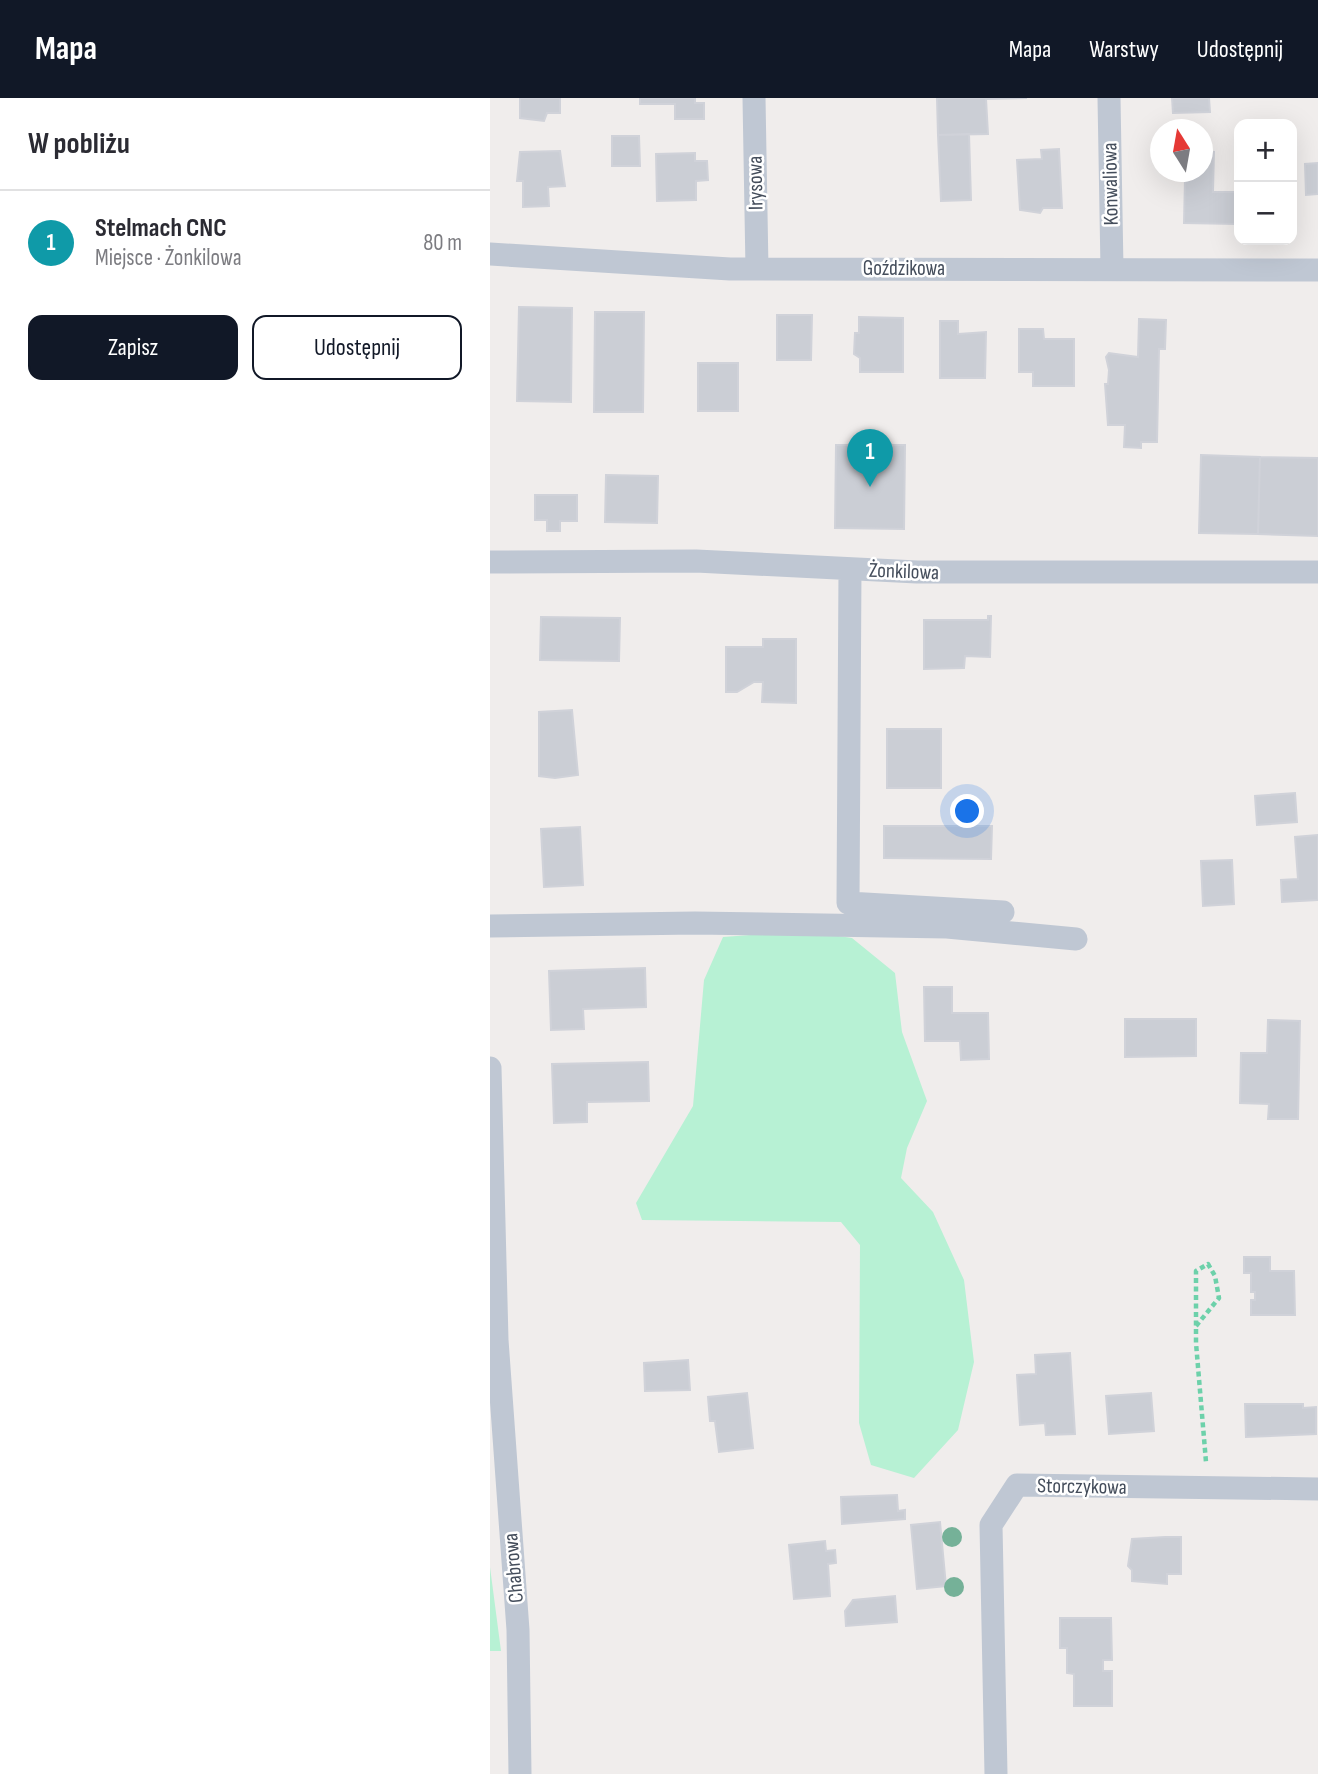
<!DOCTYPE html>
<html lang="pl">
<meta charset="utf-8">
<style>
body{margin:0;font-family:"Sofia Sans Condensed",sans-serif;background:#f7f7f7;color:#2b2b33}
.controls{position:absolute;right:21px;top:21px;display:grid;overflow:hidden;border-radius:14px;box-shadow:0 7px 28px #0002}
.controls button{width:63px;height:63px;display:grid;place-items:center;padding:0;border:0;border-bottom:2px solid #e1e1e2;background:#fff;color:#2b2b33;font:35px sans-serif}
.compass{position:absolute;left:660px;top:21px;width:63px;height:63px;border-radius:50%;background:#fff;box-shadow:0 7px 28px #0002;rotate:349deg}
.you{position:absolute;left:478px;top:714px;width:24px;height:24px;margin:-18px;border:5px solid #fff;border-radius:50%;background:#1a73e8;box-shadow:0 0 0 10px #1a73e833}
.badge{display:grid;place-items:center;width:46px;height:46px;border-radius:50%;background:#111827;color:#fff;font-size:23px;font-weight:700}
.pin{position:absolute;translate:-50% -58px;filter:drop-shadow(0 2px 4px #0008)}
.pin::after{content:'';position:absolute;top:37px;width:24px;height:21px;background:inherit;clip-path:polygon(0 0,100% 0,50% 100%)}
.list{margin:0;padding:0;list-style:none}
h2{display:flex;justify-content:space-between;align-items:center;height:91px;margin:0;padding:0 28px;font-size:30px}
h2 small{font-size:23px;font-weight:400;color:#7c7c81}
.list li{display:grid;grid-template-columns:46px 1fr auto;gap:21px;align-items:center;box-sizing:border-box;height:105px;padding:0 28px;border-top:2px solid #e1e1e2}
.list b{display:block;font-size:26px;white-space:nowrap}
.list p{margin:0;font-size:23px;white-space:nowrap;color:#7c7c81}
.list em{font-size:23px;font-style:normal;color:#7c7c81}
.actions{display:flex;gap:14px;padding:21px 28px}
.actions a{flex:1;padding:16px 0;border:2px solid #111827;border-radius:14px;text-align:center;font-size:24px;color:#111827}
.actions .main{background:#111827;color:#fff}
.map{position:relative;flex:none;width:828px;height:1676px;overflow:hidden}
header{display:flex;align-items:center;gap:42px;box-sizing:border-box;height:98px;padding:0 35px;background:#111827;color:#fff}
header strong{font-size:33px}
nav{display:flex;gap:38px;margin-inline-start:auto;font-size:24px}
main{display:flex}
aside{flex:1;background:#fff}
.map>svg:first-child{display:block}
.green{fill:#b7f1d4}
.building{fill:#cbced5;stroke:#d0d2d9;stroke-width:2}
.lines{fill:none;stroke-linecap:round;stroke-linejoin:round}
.path{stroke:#6dd1aa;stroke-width:4.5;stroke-dasharray:5 3.5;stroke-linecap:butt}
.minor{stroke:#bfc7d3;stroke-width:23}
.tree{fill:#75b198}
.labels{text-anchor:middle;stroke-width:5;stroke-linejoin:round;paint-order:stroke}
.street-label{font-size:21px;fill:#444d5b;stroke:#fff}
</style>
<header>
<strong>Mapa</strong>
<nav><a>Mapa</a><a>Warstwy</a><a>Udostępnij</a></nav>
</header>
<main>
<aside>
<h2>W pobliżu<small></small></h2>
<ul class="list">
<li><span class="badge" style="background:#0f9aa8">1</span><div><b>Stelmach CNC</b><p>Miejsce · Żonkilowa</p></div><em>80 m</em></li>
</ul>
<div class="actions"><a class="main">Zapisz</a><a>Udostępnij</a></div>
</aside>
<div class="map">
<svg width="828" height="1676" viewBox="0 0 828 1676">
<rect width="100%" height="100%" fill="#f0edec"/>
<path class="green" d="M 315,833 L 362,840 L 405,875 L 412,934 L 437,1003 L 417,1050 L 411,1080 L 443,1114 L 474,1182 L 484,1264 L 468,1332 L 424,1380 L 381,1367 L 369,1325 L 370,1147 L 351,1124 L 152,1122 L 146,1105 L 203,1008 L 214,882 L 233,839 Z
M 0,1469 L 11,1553 L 0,1553 Z"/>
<path class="building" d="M 30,0 L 70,0 L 70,15 L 57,15 L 54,23 L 30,20 Z
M 150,0 L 205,0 L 205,5 L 214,5 L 214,21 L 185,21 L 185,6 L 150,6 Z
M 447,0 L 537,0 L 496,1 L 498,36 L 448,37 Z
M 682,0 L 719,0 L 720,14 L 683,15 Z
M 479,36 L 481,102 L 451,103 L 448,37 Z
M 122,38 L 149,38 L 150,68 L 122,68 Z
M 569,51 L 572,110 L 553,110 L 550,115 L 530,112 L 527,62 L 552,61 L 551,52 Z
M 70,53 L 75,88 L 58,89 L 59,108 L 33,109 L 33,83 L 27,83 L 30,54 Z
M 712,53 L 724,54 L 723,94 L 748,94 L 747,126 L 694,125 L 695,81 L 689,81 L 689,74 L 712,74 Z
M 205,55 L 205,63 L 217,63 L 218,82 L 206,83 L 206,102 L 167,103 L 166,56 Z
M 828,65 L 828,96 L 816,97 L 815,66 Z
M 29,209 L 82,210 L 81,304 L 27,303 Z
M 105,214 L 154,214 L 153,314 L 104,314 Z
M 287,217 L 322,217 L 321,262 L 287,262 Z
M 369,219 L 413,220 L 413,274 L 370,274 L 370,260 L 364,256 L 365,235 L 369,235 Z
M 649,221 L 676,222 L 675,251 L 669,251 L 667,344 L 651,344 L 651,350 L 634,349 L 635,327 L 618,327 L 615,286 L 618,286 L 619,272 L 616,259 L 619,255 L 648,259 Z
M 450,223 L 468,223 L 468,236 L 496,234 L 495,280 L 450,280 Z
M 529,231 L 553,231 L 554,241 L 584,241 L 584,288 L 543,288 L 543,274 L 529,274 Z
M 208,265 L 248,265 L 248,313 L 208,313 Z
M 346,347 L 415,347 L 414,431 L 345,430 Z
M 711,357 L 770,359 L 768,436 L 709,435 Z
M 770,359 L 828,360 L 828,438 L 768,436 Z
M 116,377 L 168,378 L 167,425 L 115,424 Z
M 45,397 L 87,397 L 87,423 L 70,423 L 70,433 L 57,433 L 57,422 L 45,422 Z
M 498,518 L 501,518 L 500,559 L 475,558 L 474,570 L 434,571 L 434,522 L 498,522 Z
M 51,519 L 130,520 L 129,563 L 50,562 Z
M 273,541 L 306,541 L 306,605 L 272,604 L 273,584 L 264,584 L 247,594 L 236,594 L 236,549 L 273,549 Z
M 82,612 L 88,677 L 65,680 L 49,678 L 49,614 Z
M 397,631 L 451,631 L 451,690 L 397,690 Z
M 805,695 L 807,724 L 767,727 L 765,698 Z
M 394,728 L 502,728 L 501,761 L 394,760 Z
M 90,729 L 93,787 L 54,789 L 51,731 Z
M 828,737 L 828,802 L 792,804 L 791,782 L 808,781 L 805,739 Z
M 742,762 L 744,806 L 713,808 L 711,763 Z
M 155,870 L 156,909 L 93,911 L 94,931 L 61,932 L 59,873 Z
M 434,889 L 462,889 L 462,915 L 498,915 L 499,961 L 471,962 L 470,943 L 435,943 Z
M 635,921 L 706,921 L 706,958 L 635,959 Z
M 778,922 L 810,923 L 808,1021 L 778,1021 L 779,1006 L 750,1005 L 751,955 L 777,955 Z
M 158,964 L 159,1003 L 97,1004 L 97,1024 L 64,1025 L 62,966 Z
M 754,1159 L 780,1159 L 780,1173 L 804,1173 L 805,1217 L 761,1217 L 761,1202 L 765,1202 L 765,1194 L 761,1194 L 761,1175 L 754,1175 Z
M 580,1255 L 585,1336 L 556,1337 L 555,1325 L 530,1327 L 527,1277 L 546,1276 L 545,1257 Z
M 198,1262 L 200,1292 L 155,1293 L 154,1265 Z
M 257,1295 L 263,1350 L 229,1354 L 225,1323 L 220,1323 L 218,1299 Z
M 661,1295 L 664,1333 L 619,1336 L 616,1298 Z
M 755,1306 L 813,1306 L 813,1310 L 826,1309 L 826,1336 L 756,1339 Z
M 407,1397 L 408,1413 L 415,1412 L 415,1421 L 352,1426 L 351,1399 Z
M 450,1424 L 456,1488 L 427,1491 L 421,1427 Z
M 675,1439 L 691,1439 L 691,1476 L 677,1476 L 677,1486 L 642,1483 L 642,1472 L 638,1468 L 642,1441 Z
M 335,1443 L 336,1453 L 345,1452 L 346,1465 L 338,1466 L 340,1498 L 304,1501 L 299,1447 Z
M 405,1498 L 407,1524 L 356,1528 L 355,1513 L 363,1502 Z
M 570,1520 L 621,1520 L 622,1562 L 613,1562 L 613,1573 L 622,1573 L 622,1608 L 584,1608 L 584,1576 L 577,1575 L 577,1550 L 570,1550 Z"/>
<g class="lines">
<path class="path" d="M 706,1228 L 729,1200 L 725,1178 L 718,1166 L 706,1173 L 706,1245 L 716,1364"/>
<path class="minor" d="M 264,0 L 267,171
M 619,0 L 622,171
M 0,156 L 240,171 L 828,172
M 0,464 L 206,463 L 427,474 L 828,474
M 360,471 L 358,805 L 513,814
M 0,828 L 205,825 L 457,829 L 586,841
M 0,970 L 7,1242 L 28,1532 L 30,1676
M 506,1676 L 501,1427 L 527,1387 L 828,1391"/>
</g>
<g class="tree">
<circle cx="462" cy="1439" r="10"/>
<circle cx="464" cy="1489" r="10"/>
</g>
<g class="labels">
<g class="street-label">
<text transform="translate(265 85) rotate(-91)" y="7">Irysowa</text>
<text transform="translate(620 86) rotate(-91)" y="7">Konwaliowa</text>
<text x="414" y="177">Goździkowa</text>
<text transform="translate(414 473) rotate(2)" y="7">Żonkilowa</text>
<text transform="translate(592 1388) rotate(1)" y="7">Storczykowa</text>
<text transform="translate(23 1470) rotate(-95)" y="7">Chabrowa</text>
</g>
</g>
</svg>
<div class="controls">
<button>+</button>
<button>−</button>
</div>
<svg class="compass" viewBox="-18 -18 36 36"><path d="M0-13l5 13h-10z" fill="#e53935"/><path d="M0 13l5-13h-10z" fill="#7c7c81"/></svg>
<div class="you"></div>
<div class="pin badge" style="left:380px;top:389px;background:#0f9aa8">1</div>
</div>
</main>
